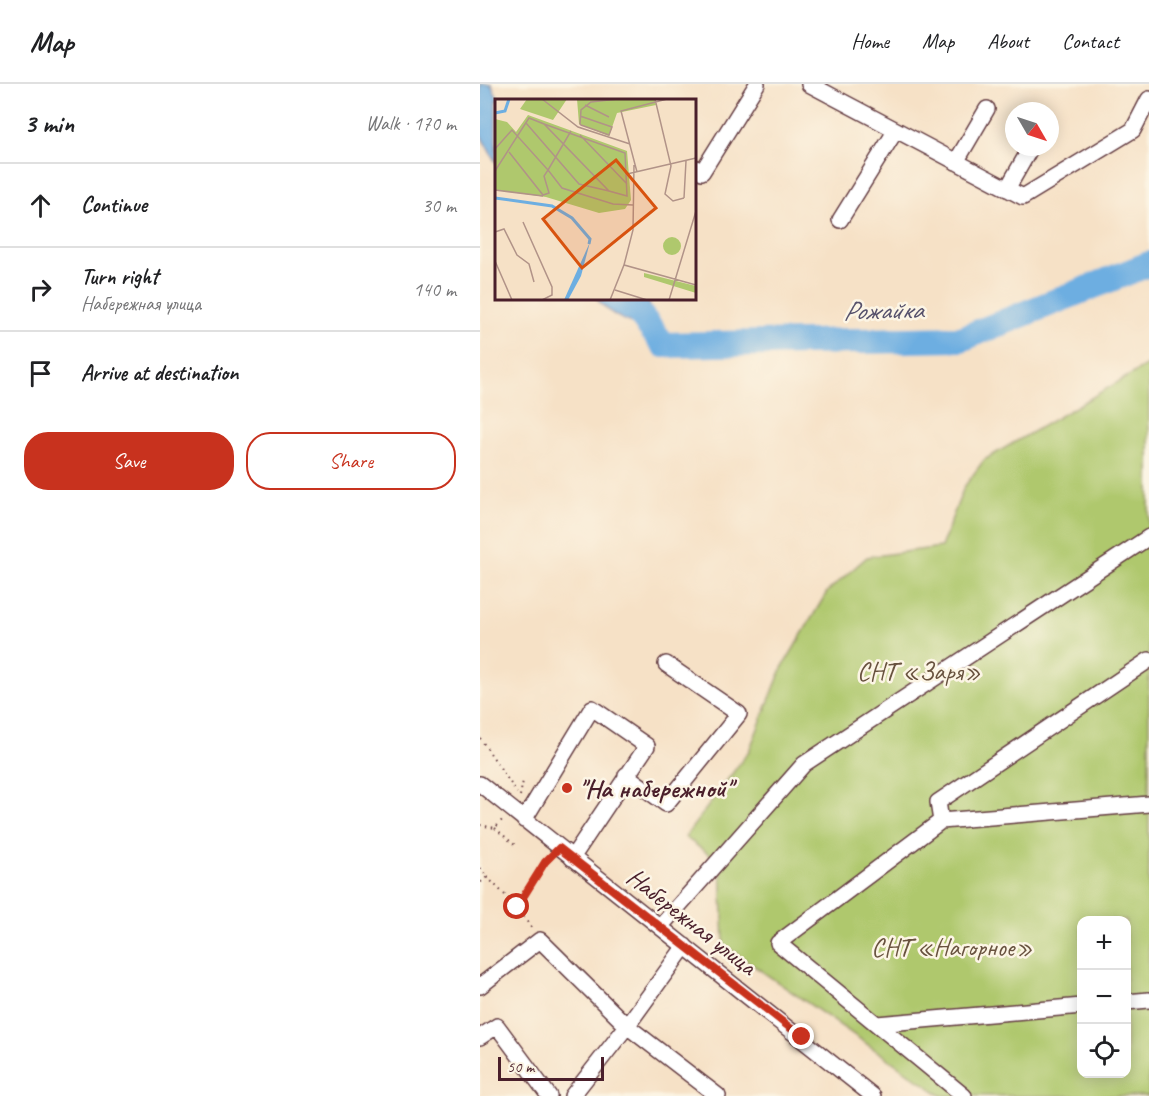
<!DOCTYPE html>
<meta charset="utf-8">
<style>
body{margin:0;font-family:Caveat,sans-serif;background:#f6f6f6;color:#202124}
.controls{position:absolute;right:18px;bottom:18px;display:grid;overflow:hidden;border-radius:12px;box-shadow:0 3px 15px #0003}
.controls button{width:54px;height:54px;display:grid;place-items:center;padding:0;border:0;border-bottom:2px solid #e0e0e0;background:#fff;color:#202124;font:30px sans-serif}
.compass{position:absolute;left:525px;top:18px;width:54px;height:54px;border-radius:50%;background:#fff;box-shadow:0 3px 15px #0003;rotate:129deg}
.scale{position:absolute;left:18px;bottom:15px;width:106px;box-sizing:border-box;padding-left:6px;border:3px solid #4a1f2b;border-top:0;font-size:16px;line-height:21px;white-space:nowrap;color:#4a1f2b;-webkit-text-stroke:4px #fcf5e5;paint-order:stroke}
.stop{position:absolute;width:18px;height:18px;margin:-14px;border:4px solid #c8321e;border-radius:50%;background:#fff}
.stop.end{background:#c8321e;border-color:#fff;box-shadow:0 2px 6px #0008}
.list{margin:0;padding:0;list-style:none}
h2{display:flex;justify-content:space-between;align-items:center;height:78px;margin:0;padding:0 24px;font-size:26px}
h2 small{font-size:20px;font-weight:400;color:#757577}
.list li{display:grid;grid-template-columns:39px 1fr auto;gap:18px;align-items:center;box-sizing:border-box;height:84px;padding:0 24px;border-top:2px solid #e0e0e0}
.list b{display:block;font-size:22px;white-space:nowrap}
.list p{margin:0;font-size:20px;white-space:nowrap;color:#757577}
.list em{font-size:20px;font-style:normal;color:#757577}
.actions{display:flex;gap:12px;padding:18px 24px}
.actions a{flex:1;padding:14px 0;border:2px solid #c8321e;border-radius:24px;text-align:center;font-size:21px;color:#c8321e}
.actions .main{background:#c8321e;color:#fff}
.icon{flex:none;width:33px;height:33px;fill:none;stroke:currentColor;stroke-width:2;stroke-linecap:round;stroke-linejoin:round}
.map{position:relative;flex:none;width:669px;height:1012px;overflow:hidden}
header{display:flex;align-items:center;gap:36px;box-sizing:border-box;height:84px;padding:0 30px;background:#fff;border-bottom:2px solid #e0e0e0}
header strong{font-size:28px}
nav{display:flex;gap:33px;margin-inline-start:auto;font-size:21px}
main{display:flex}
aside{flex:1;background:#fff}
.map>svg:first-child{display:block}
.green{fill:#afc86d;stroke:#7c744c;stroke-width:1.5;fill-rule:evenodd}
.water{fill:#6daee1;stroke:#5c6686;stroke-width:1.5}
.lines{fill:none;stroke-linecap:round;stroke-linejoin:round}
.river{stroke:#6daee1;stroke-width:26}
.minor-casing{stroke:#643c42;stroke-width:18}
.path{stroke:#643c42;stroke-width:2;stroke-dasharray:1.5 4.5;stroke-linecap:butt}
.minor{stroke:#fff;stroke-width:15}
.route{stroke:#c8321e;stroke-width:8}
.poi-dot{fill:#c8321e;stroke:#fcf5e5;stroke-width:2}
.labels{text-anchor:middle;stroke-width:5;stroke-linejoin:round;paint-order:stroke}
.park-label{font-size:26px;fill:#68523f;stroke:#fcf5e5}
.poi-label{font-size:26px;font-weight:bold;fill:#4a1f2b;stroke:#fcf5e5;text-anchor:start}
.street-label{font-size:26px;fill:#4a1f2b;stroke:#fcf5e5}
.water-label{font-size:27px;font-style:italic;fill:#56516b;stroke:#fcf5e5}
.inset-river{fill:none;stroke:#6daee1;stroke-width:3}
.inset-road{fill:none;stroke:#b19388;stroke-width:1.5}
.view{fill:#d8530f;fill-opacity:0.15;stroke:#d8530f;stroke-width:3}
.inset-edge{fill:none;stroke:#4a1f2b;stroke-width:3}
</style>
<header>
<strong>Map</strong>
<nav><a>Home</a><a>Map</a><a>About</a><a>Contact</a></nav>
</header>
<main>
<aside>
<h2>3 min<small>Walk · 170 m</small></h2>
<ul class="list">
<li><svg class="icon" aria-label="ahead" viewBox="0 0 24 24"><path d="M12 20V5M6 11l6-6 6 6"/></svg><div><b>Continue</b></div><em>30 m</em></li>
<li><svg class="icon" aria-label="right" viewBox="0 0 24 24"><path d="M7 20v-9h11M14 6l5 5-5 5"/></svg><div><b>Turn right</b><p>Набережная улица</p></div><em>140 m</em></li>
<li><svg class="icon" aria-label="arrive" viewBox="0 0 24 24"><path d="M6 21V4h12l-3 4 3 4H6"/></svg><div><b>Arrive at destination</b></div></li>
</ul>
<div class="actions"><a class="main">Save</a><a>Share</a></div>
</aside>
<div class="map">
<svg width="669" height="1012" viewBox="0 0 669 1012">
<rect width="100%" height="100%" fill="#fcf5e5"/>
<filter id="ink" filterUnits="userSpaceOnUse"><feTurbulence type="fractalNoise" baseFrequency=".0167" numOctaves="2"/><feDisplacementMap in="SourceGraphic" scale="12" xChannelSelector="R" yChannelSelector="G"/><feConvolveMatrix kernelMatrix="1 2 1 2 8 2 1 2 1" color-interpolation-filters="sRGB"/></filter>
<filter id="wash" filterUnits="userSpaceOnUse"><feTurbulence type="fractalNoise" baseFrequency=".008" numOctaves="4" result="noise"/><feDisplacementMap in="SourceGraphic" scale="24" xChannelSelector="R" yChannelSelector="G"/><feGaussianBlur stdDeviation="1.35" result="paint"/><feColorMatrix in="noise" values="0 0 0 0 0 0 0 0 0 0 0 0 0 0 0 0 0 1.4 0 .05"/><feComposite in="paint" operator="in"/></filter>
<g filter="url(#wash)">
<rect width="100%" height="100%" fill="#f6e1c6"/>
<path class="green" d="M 669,280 L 669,1012 L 462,1012 L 244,861 L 241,779 L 205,753 L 269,667 L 302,584 L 347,508 L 387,473 L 461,463 L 484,403 L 504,376 ZM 602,836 L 646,836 L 646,990 L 602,990 Z"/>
<path class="water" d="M 0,0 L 11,0 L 19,16 L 16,16 L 16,79 L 0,50 Z
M 117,215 L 168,215 L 172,232 L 161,241 C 145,239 127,228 117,215 Z"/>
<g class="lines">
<path class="river" d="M 147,214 L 184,261 L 481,255 L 669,180"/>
</g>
</g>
<g filter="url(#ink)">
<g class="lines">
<g class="minor-casing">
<path id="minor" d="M 329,0 L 543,113 L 653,46 L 669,15
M 476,78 L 507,25
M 214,83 L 222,88 L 277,0
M 527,105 L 551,63
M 360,136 L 416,46
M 146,691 L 186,720 L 259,630 L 186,580
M 0,700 L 393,1012
M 44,736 L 112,624 L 167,662 L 92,774
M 461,737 L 458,718 L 669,576
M 180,843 L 324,680 L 669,453
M 205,862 L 147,942 L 238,1012
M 0,902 L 60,856 L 147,942 L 92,1012
M 646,918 L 669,916
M 397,940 L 602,922
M 0,953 L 17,942 L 69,1012
M 484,1012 L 298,859 L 461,737 L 669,720"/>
</g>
<path class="path" d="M 0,654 L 37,709
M 40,712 L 43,697
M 0,741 L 15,744 L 23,735
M 15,744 L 36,762
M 0,784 L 7,793 L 0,799
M 7,793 L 37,823 L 52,845
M 37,823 L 70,773"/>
<use href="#minor" class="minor"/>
</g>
</g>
<g class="lines" filter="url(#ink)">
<path class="route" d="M 37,823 L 65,778 L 79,764 L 322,953"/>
</g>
<circle class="poi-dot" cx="87" cy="704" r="6"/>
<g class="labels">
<g class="park-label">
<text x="439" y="596">СНТ «Заря»</text>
<text x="472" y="872">СНТ «Нагорное»</text>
</g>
<g class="poi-label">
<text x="99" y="713">"На набережной"</text>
</g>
<g class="street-label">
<text transform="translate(212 837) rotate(38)" y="9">Набережная улица</text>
</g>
<g class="water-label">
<text transform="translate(403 226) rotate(-1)" y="9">Рожайка</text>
</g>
</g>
<g transform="translate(15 15)">
<rect width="201" height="201" fill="#f6e1c6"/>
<path d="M 32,0 L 72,0 L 58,21 L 25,10 ZM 82,0 L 160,0 L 161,6 L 122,14 L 114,37 L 84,25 ZM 33,16 L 132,52 L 136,101 L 130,110 L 104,114 L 51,98 L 0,91 L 0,20 L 12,23 L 21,33 ZM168 147a9 9 0 1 1 18 0a9 9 0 1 1-18 0ZM 149,174 L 201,187 L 201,194 L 149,178 Z" fill="#afc86d"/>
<path d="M 95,143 L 86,177 L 73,201 L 69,201 Z" fill="#6daee1"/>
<path class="inset-river" d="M 0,14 L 10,12 L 14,0M 0,99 L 57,107 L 77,119 L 95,140 L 94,145"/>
<path class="inset-road" d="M 47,0 L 83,28 L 135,45M 160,0 L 176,67 L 170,95 L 178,102 L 189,99M 90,6 L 114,18M 85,17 L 117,28 L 114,36 L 86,26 L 85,25 L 86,11 L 96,3 L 123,0M 31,24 L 84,85 L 114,92M 76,32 L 53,71 L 67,89 L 118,105 L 138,106M 85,36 L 132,85M 0,50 L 17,31 L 53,71 L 49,77 L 54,94 L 48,96 L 14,53M 0,72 L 34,19 L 49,25 L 114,92 L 132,97 L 130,54 L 49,25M 142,73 L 126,12 L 172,0M 132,75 L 201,59M 0,91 L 48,97M 189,99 L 191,62M 28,123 L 57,188 L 57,196 L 47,201M 0,133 L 9,130 L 22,156 L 34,165 L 39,183M 0,162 L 17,201M 129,166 L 138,131 L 139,66M 120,191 L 152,201M 115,201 L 129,166 L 201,186M 174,201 L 201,112"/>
<path class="view" d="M 121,61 L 161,109 L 87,169 L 48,120 Z"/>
<rect width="201" height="201" class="inset-edge"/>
</g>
</svg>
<div class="controls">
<button>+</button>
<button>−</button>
<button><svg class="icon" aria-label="locate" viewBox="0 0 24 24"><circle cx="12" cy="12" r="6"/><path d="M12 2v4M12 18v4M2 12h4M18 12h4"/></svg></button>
</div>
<svg class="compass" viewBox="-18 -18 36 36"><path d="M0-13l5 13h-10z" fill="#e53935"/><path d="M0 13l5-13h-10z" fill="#757577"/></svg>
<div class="scale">50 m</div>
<div class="stop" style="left:37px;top:823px"></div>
<div class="stop end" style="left:322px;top:953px"></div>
</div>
</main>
